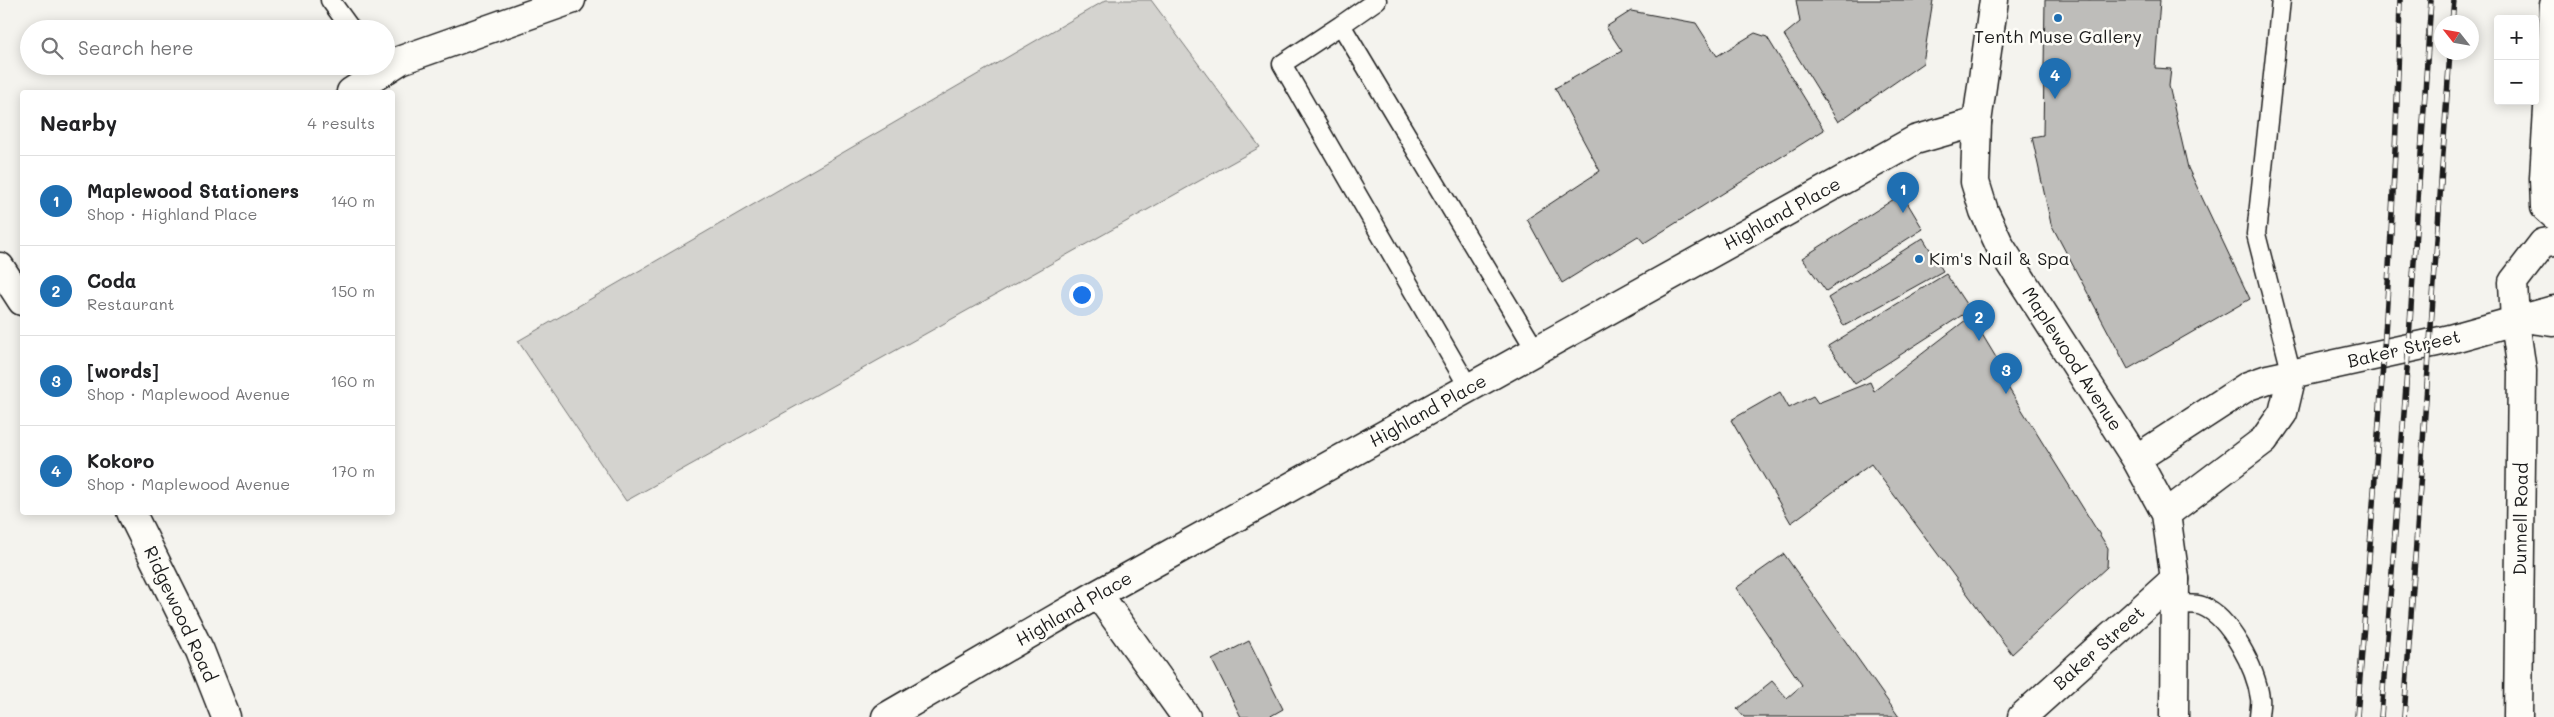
<!DOCTYPE html>
<meta charset="utf-8">
<style>
body{margin:0;font-family:Mali,sans-serif;background:#f6f6f6;color:#202124}
.controls{position:absolute;right:15px;top:15px;display:grid;overflow:hidden;border-radius:5px;box-shadow:0 2px 12px #0003}
.controls button{width:45px;height:45px;display:grid;place-items:center;padding:0;border:0;border-bottom:1px solid #e0e0e0;background:#fff;color:#202124;font:25px sans-serif}
.compass{position:absolute;left:2434px;top:15px;width:45px;height:45px;border-radius:50%;background:#fff;box-shadow:0 2px 12px #0003;rotate:301deg}
.you{position:absolute;left:1081px;top:294px;width:18px;height:18px;margin:-12px;border:4px solid #fff;border-radius:50%;background:#1a73e8;box-shadow:0 0 0 8px #1a73e833}
.badge{display:grid;place-items:center;width:32px;height:32px;border-radius:50%;background:#1f6fb2;color:#fff;font-size:16px;font-weight:700}
.pin{position:absolute;translate:-50% -41px;filter:drop-shadow(0 1px 2px #0008)}
.pin::after{content:'';position:absolute;top:26px;width:18px;height:15px;background:inherit;clip-path:polygon(0 0,100% 0,50% 100%)}
.list{margin:0;padding:0;list-style:none}
h2{display:flex;justify-content:space-between;align-items:center;height:65px;margin:0;padding:0 20px;font-size:21px}
h2 small{font-size:16px;font-weight:400;color:#757577}
.list li{display:grid;grid-template-columns:32px 1fr auto;gap:15px;align-items:center;box-sizing:border-box;height:90px;padding:0 20px;border-top:1px solid #e0e0e0}
.list b{display:block;font-size:19px;white-space:nowrap}
.list p{margin:0;font-size:16px;white-space:nowrap;color:#757577}
.list em{font-size:16px;font-style:normal;color:#757577}
.icon{flex:none;width:28px;height:28px;fill:none;stroke:currentColor;stroke-width:2;stroke-linecap:round;stroke-linejoin:round}
.map{position:relative;flex:none;width:2554px;height:717px;overflow:hidden}
.search{position:absolute;background:#fff;box-shadow:0 2px 12px #0003;left:20px;top:20px;width:375px;height:55px;display:flex;align-items:center;gap:12px;box-sizing:border-box;padding:0 18px;border-radius:28px;color:#757577;font-size:19px}
.panel{position:absolute;background:#fff;box-shadow:0 2px 12px #0003;left:20px;top:90px;width:375px;height:425px;border-radius:5px}
.map>svg:first-child{display:block}
.green{fill:#d4d3cf;stroke:#787876}
.building{fill:#bebdba;stroke:#1c1c1c}
.lines{fill:none;stroke-linecap:round;stroke-linejoin:round}
.lane-casing{stroke:#1c1c1c;stroke-width:21}
.street-casing{stroke:#1c1c1c;stroke-width:31}
.secondary-casing{stroke:#1c1c1c;stroke-width:31}
.lane{stroke:#fdfcf7;stroke-width:18}
.street{stroke:#fdfcf7;stroke-width:28}
.secondary{stroke:#fdfcf7;stroke-width:28}
.rail-casing{stroke:#1c1c1c;stroke-width:5.5}
.rail{stroke:#fdfcf7;stroke-width:4;stroke-dasharray:11;stroke-linecap:butt}
.poi-dot{fill:#1f6fb2;stroke:#fdfcf7;stroke-width:2}
.labels{text-anchor:middle;stroke-width:5;stroke-linejoin:round;paint-order:stroke}
.poi-label{font-size:18px;fill:#1c1c1c;stroke:#fdfcf7}
.street-label{font-size:18px;fill:#1c1c1c;stroke:#fdfcf7}
</style>
<div class="map">
<svg width="2554" height="717" viewBox="0 0 2554 717">
<rect width="100%" height="100%" fill="#f4f3ee"/>
<filter id="ink" filterUnits="userSpaceOnUse"><feTurbulence type="fractalNoise" baseFrequency=".02" numOctaves="2"/><feDisplacementMap in="SourceGraphic" scale="10" xChannelSelector="R" yChannelSelector="G"/><feConvolveMatrix kernelMatrix="1 2 1 2 8 2 1 2 1" color-interpolation-filters="sRGB"/></filter>
<g filter="url(#ink)">
<path class="green" d="M 1106,0 L 1151,0 L 1260,147 L 626,501 L 518,341 Z"/>
<path class="building" d="M 1796,0 L 1933,0 L 1923,63 L 1838,122 L 1784,35 L 1800,22 Z
M 2045,0 L 2160,0 L 2155,68 L 2171,69 L 2169,86 L 2188,168 L 2250,299 L 2128,369 L 2051,224 L 2032,137 L 2043,135 Z
M 1631,11 L 1696,23 L 1717,56 L 1755,33 L 1767,37 L 1824,130 L 1644,243 L 1638,236 L 1562,283 L 1527,219 L 1600,171 L 1555,88 L 1622,51 L 1606,27 Z
M 1902,194 L 1923,229 L 1826,291 L 1802,258 Z
M 1923,238 L 1943,271 L 1844,326 L 1828,298 Z
M 1946,274 L 1970,310 L 1855,384 L 1828,346 Z
M 1971,316 L 2000,364 L 1996,368 L 2108,548 L 2107,567 L 2012,654 L 1871,464 L 1791,523 L 1731,420 L 1780,392 L 1789,408 L 1813,396 L 1818,403 L 1870,382 L 1874,391 Z
M 1784,554 L 1899,717 L 1744,717 L 1737,709 L 1772,681 L 1787,698 L 1802,685 L 1736,588 Z
M 1249,641 L 1283,709 L 1269,717 L 1241,717 L 1212,660 Z"/>
<g class="lines">
<g class="lane-casing">
<path id="lane" d="M 330,0 L 351,29
M 2281,0 L 2256,234 L 2292,375
M 1341,25 L 1377,0
M 2523,323 L 2554,327
M 1469,388 L 1282,64 L 1341,25 L 1536,351
M 2175,604 C 2183,605 2194,603 2202,606 C 2230,617 2256,669 2260,698 C 2261,704 2259,711 2259,717"/>
</g>
<g class="street-casing">
<path id="street" d="M 2554,5 L 2544,178 L 2545,207 L 2554,215
M 351,92 L 401,60 L 571,0
M 2515,322 L 2522,371 L 2518,717
M 1098,594 L 1186,717
M 886,717 L 1098,594 L 1915,140 L 1977,122
M 2174,717 L 2175,579"/>
</g>
<g class="secondary-casing">
<path id="secondary" d="M 1994,0 L 1977,122 L 1975,182 L 1984,211 L 2000,246 L 2136,459 L 2166,514 L 2175,579 L 2022,717
M 0,267 L 22,301
M 2515,322 L 2513,282 L 2543,243 L 2554,241
M 2136,459 L 2248,386 L 2268,379 L 2450,339 L 2554,310
M 131,512 L 200,651 L 226,717
M 2166,514 L 2264,440 L 2283,413 L 2292,375"/>
</g>
<use href="#lane" class="lane"/>
<use href="#street" class="street"/>
<use href="#secondary" class="secondary"/>
<g class="rail-casing">
<path id="rail" d="M 2452,22 L 2454,0
M 2357,717 C 2375,478 2395,239 2400,0
M 2381,717 L 2405,400 L 2431,0
M 2404,717 L 2450,52"/>
</g>
<use href="#rail" class="rail"/>
</g>
</g>
<g class="poi-dot">
<circle cx="2058" cy="18" r="5"/>
<circle cx="1919" cy="259" r="5"/>
</g>
<g class="labels">
<g class="poi-label">
<text x="2058" y="43">Tenth Muse Gallery</text>
<text x="1929" y="265" text-anchor="start">Kim's Nail &amp; Spa</text>
</g>
<g class="street-label">
<text transform="translate(1782 214) rotate(-29)" y="6">Highland Place</text>
<text transform="translate(2404 349) rotate(-13)" y="6">Baker Street</text>
<text transform="translate(2072 359) rotate(57)" y="6">Maplewood Avenue</text>
<text transform="translate(1428 411) rotate(-29)" y="6">Highland Place</text>
<text transform="translate(2521 519) rotate(-89)" y="6">Dunnell Road</text>
<text transform="translate(1074 609) rotate(-30)" y="6">Highland Place</text>
<text transform="translate(180 614) rotate(65)" y="6">Ridgewood Road</text>
<text transform="translate(2099 648) rotate(-42)" y="6">Baker Street</text>
</g>
</g>
</svg>
<div class="controls">
<button>+</button>
<button>−</button>
</div>
<svg class="compass" viewBox="-18 -18 36 36"><path d="M0-13l5 13h-10z" fill="#e53935"/><path d="M0 13l5-13h-10z" fill="#757577"/></svg>
<div class="you"></div>
<div class="pin badge" style="left:1903px;top:213px">1</div>
<div class="pin badge" style="left:1979px;top:341px">2</div>
<div class="pin badge" style="left:2006px;top:394px">3</div>
<div class="pin badge" style="left:2055px;top:99px">4</div>
<div class="search"><svg class="icon" aria-label="search" viewBox="0 0 24 24"><circle cx="10" cy="10" r="6"/><path d="M15 15l6 6"/></svg>Search here</div>
<section class="panel">
<h2>Nearby<small>4 results</small></h2>
<ul class="list">
<li><span class="badge">1</span><div><b>Maplewood Stationers</b><p>Shop · Highland Place</p></div><em>140 m</em></li>
<li><span class="badge">2</span><div><b>Coda</b><p>Restaurant</p></div><em>150 m</em></li>
<li><span class="badge">3</span><div><b>[words]</b><p>Shop · Maplewood Avenue</p></div><em>160 m</em></li>
<li><span class="badge">4</span><div><b>Kokoro</b><p>Shop · Maplewood Avenue</p></div><em>170 m</em></li>
</ul>
</section>
</div>
